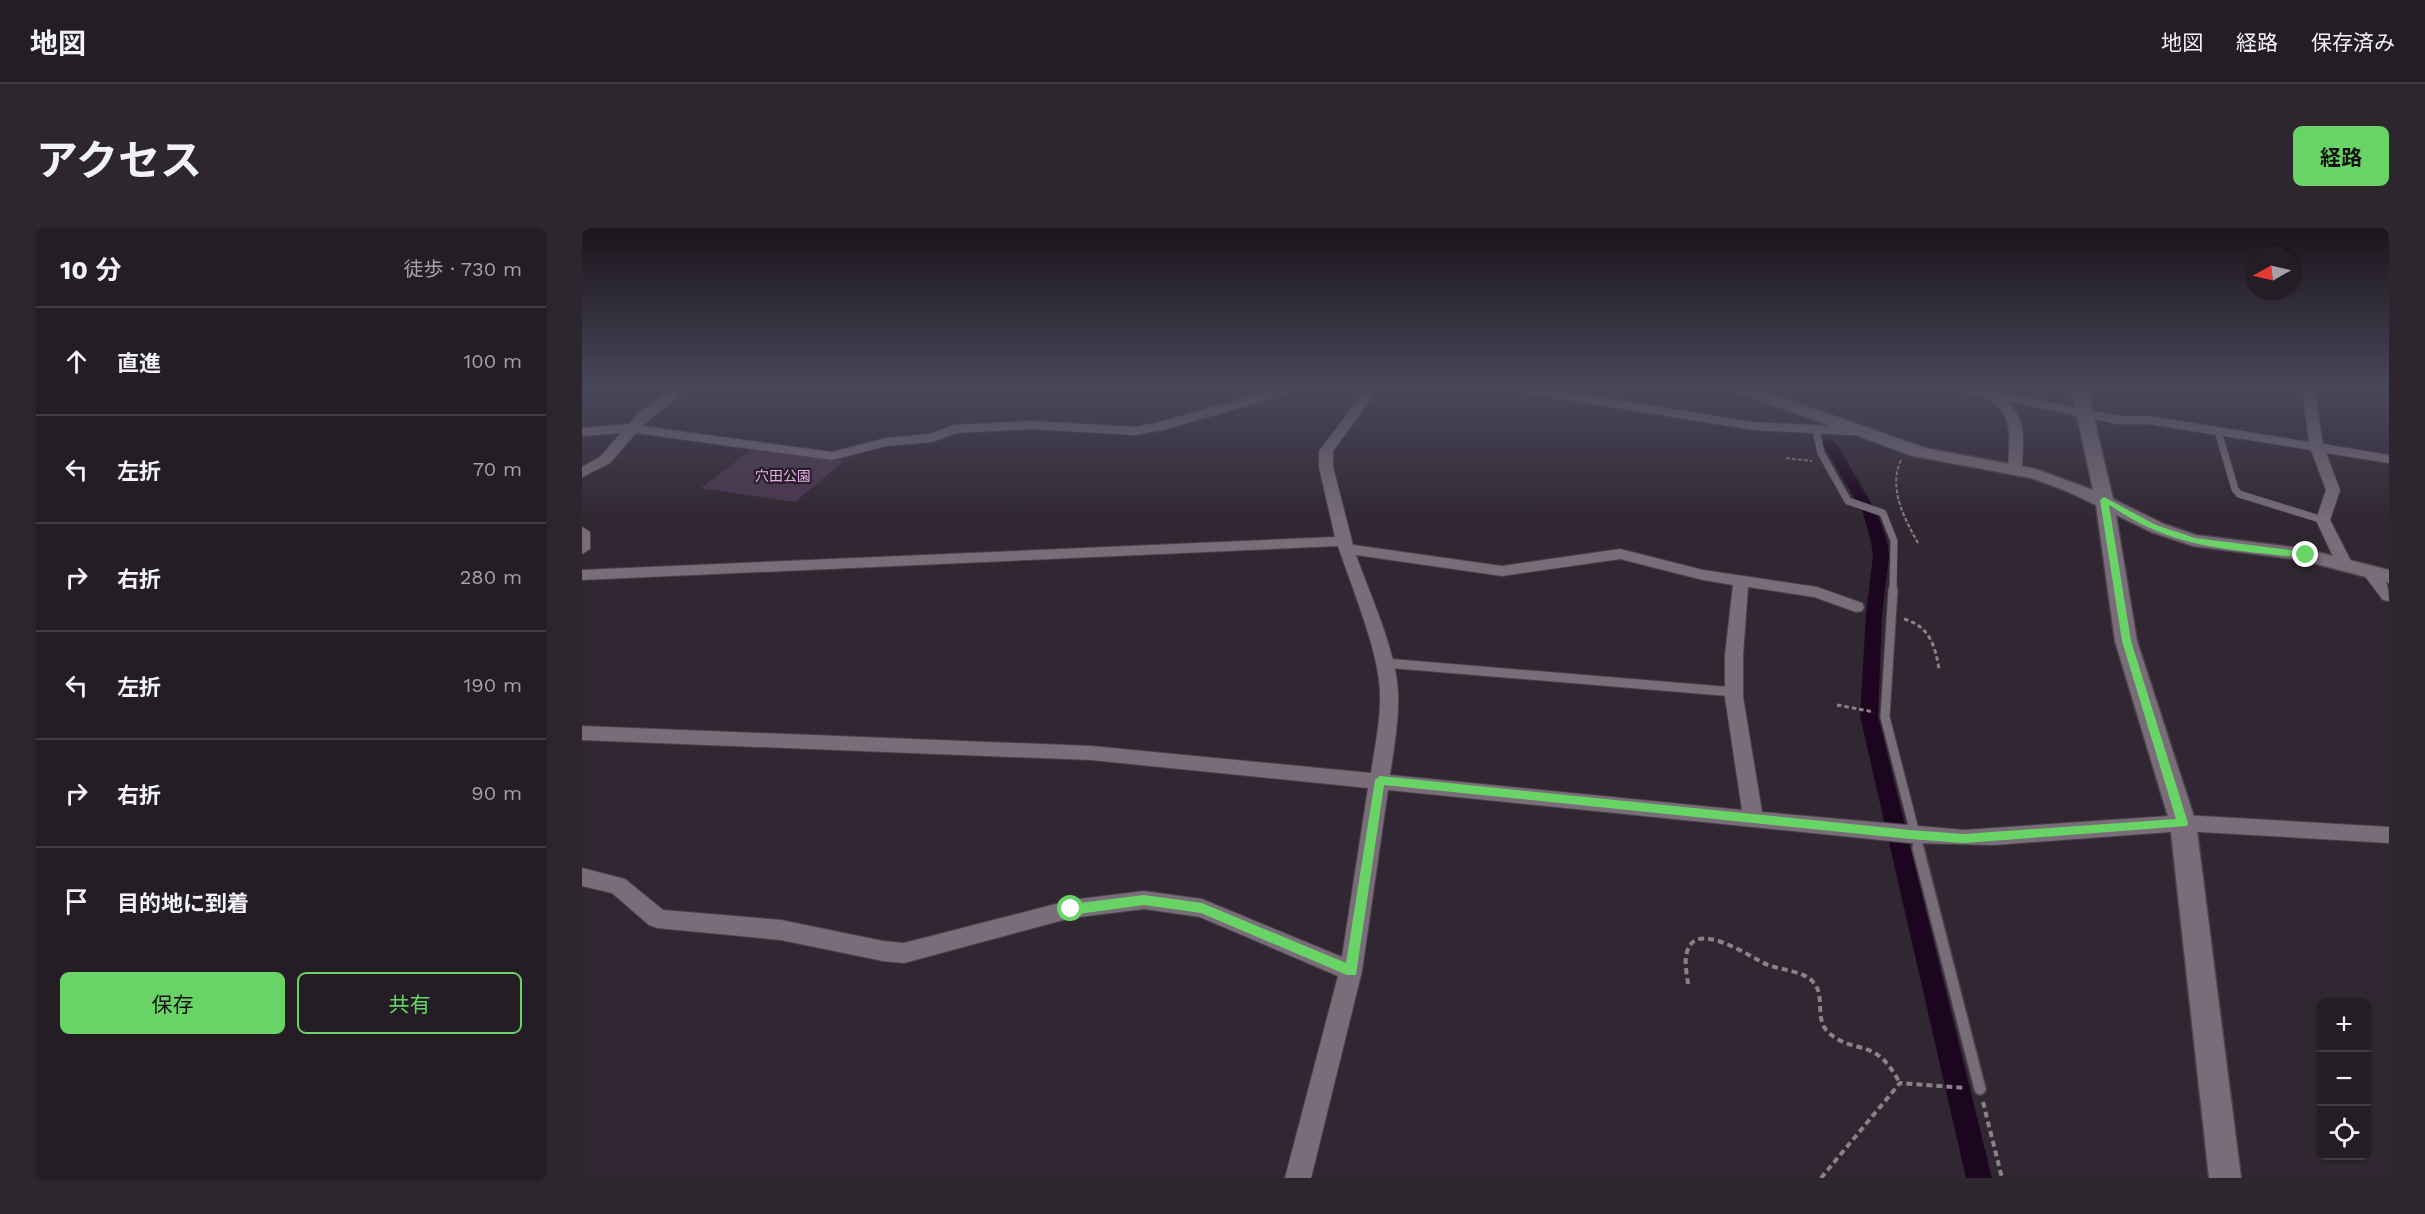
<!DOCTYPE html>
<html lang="ja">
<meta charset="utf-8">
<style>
body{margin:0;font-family:"Work Sans","Noto Sans JP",sans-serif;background:#2d262e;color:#f1f3f6}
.controls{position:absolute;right:18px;bottom:18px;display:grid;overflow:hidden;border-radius:9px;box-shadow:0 2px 4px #0004}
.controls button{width:54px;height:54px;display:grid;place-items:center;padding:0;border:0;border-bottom:2px solid #423b43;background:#251d26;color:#f1f3f6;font:30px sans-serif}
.compass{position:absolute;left:1663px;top:18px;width:54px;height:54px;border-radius:50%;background:#251d26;box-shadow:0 2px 4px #0004;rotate:262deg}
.stop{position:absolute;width:18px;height:18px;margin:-14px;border:4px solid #68d465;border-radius:50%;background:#fff}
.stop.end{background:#68d465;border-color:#fff;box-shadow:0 2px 6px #0008}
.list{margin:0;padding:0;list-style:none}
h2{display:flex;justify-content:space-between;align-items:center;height:78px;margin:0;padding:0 24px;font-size:26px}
h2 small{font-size:20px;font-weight:400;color:#a3a2a7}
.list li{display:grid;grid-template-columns:39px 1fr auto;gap:18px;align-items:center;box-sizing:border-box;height:108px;padding:0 24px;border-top:2px solid #423b43}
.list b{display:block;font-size:22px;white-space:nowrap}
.list em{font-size:20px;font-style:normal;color:#a3a2a7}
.actions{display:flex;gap:12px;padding:18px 24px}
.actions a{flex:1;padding:14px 0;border:2px solid #68d465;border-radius:9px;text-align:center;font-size:21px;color:#68d465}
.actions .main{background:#68d465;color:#111}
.icon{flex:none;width:33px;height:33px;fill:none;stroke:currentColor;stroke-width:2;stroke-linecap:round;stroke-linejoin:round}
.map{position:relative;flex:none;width:1807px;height:950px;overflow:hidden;border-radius:9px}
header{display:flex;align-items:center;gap:36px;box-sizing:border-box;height:84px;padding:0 30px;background:#251d26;border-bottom:2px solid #423b43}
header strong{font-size:28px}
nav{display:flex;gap:33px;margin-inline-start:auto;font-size:21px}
.intro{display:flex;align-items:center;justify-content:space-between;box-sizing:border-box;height:144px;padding:0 36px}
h1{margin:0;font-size:42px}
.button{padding:15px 27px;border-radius:9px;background:#68d465;color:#111;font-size:21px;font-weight:700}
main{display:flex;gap:36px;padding:0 36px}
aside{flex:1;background:#251d26;border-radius:9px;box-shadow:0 2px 4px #0004}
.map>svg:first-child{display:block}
.green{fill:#4b364e}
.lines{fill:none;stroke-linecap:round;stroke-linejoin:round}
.canal{fill:#1c051f;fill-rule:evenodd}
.service-far2-casing{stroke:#4b424c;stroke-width:8}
.service-far1-casing{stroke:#4b424c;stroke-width:11}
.service-casing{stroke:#4b424c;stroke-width:14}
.minor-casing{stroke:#4b424c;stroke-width:2}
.tertiary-casing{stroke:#4b424c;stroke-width:3}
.path-far2{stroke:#8a818a;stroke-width:2;stroke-dasharray:4 2;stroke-linecap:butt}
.path-far1{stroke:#8a818a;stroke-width:3;stroke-dasharray:4.5 3;stroke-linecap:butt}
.path{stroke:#8a818a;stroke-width:4;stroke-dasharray:6 4;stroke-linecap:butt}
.service-far2{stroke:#786d79;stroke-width:7}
.service-far1{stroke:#786d79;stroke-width:9}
.service{stroke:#786d79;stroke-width:11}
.minor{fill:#786d79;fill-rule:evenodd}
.tertiary{fill:#786d79;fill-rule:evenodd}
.route{fill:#68d465}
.labels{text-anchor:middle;stroke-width:4.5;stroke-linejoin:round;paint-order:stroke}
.far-park-label{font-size:14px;fill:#e5b3ea;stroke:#271e28}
</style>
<header>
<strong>地図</strong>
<nav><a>地図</a><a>経路</a><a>保存済み</a></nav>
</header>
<div class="intro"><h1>アクセス</h1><a class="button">経路</a></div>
<main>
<aside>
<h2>10 分<small>徒歩 · 730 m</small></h2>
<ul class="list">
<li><svg class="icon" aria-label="ahead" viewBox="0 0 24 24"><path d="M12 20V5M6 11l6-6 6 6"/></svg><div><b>直進</b></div><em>100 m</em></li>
<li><svg class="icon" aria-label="left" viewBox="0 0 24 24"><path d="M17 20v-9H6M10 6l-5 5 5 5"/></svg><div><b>左折</b></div><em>70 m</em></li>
<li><svg class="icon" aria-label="right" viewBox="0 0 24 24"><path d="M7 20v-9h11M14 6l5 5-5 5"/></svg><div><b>右折</b></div><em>280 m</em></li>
<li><svg class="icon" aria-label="left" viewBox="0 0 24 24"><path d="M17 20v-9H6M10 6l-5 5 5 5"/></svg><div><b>左折</b></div><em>190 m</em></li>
<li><svg class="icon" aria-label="right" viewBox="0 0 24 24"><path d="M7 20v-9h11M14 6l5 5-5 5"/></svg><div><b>右折</b></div><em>90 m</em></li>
<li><svg class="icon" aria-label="arrive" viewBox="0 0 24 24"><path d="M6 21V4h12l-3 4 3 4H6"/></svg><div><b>目的地に到着</b></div></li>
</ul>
<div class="actions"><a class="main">保存</a><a>共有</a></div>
</aside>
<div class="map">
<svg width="1807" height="950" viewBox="0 0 1807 950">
<rect width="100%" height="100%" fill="#312732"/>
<path class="green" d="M 172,220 L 262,233 L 213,274 L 119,260 Z"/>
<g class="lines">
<path class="canal" d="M 1247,211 L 1254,215 L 1295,285 L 1305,313 L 1307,328 L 1300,386 L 1296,488 L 1410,950 L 1384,950 L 1278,488 L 1284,386 L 1291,328 L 1289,313 L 1281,285 L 1240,215 Z"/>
<g class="service-far2-casing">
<path id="service-far2" d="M 1234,202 L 1239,225 L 1266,273 L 1301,285 L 1312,313 L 1311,363
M 1636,203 L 1653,261 L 1657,266 L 1741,292"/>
</g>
<g class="service-far1-casing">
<path id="service-far1" d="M 1311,362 L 1303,489 L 1337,621
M 803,435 L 1152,464"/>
</g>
<g class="service-casing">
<path id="service" d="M 1336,620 L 1398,861"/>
</g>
<g class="minor-casing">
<path id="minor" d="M 92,160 L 106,160 L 60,198 L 250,224 L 304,210 L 348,206 L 372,197 L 449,193 L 553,199 L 574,195 L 698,160 L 714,160 L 699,168 L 581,202 L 553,207 L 449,201 L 374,205 L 350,214 L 304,218 L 250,232 L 54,205 L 28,235 L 0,249 L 0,239 L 18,229 L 39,205 L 0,208 L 0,200 L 47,196 L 56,185 Z
M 785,160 L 797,160 L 751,223 L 751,239 L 771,317 L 920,338 L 1038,321 L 1121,342 L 1235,359 L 1280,375 L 1282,379 L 1280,383 L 1274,384 L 1232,369 L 1166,359 L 1161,427 L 1161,469 L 1180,584 L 1382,602 L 1601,587 L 1807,599 L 1807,615 L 1601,603 L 1412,617 L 1328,615 L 806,562 L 780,743 L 729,950 L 703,950 L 756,748 L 618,689 L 562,681 L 489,690 L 322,735 L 301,733 L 199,712 L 75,700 L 67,697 L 30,665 L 0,658 L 0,640 L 43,651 L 81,682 L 199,692 L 301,713 L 322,715 L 489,672 L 562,663 L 620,671 L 760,729 L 786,560 L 509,532 L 0,512 L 0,498 L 509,518 L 789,545 C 793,518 799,491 798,463 C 796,421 770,360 756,318 L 0,352 L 0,342 L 753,309 L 737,239 L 737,223 ZM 774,327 L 920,348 L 1038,331 L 1121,352 L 1151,357 L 1143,427 L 1143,469 L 1160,582 L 808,547 C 812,520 817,492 816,464 C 814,422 788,367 774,327 Z
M 932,160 L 959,160 L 1171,194 L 1269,199 L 1277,197 L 1284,201 L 1282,204 L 1269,207 L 1171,202 L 938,164 Z
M 1373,160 L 1396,160 L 1536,188 L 1567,188 L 1727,214 L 1720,160 L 1732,160 L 1741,216 L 1807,227 L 1807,235 L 1744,225 L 1758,262 L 1748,292 L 1770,335 L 1762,340 L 1754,335 L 1734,292 L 1744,262 L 1729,222 L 1567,196 L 1536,196 L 1424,173 C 1447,193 1440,213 1440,241 L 1433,245 L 1426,241 C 1427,213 1434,184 1403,169 C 1395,165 1383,165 1375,163 Z
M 0,299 L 8,304 L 8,321 L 0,326 Z
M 1787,338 C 1803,342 1807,359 1807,373 L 1801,372 L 1779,343 Z"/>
</g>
<g class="tertiary-casing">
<path id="tertiary" d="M 1150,160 L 1173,160 L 1343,220 L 1454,241 L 1511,262 L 1489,160 L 1505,160 L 1531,271 L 1582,296 L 1614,307 L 1719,320 L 1807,342 L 1807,355 L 1719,332 L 1611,318 L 1569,304 L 1534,287 L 1555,413 L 1614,595 L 1659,950 L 1627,950 L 1588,595 L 1533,413 L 1514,277 L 1482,262 L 1449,250 L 1331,228 L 1152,163 Z"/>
</g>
<path class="path-far2" d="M 1204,230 L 1230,233
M 1319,232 C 1306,260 1322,290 1336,315"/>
<path class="path-far1" d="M 1322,391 C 1347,398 1353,417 1357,441
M 1255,477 L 1292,484"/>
<path class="path" d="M 1106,756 C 1105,746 1102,734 1105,724 C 1114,690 1169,730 1186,737 C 1199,742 1223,743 1232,755 C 1243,768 1233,790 1245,803 C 1258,817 1276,817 1291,824 C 1304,831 1311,843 1318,855
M 1401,874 L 1420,950
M 1239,950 L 1318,855 L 1384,860"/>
<use href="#service-far2" class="service-far2"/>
<use href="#service-far1" class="service-far1"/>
<use href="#service" class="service"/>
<use href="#minor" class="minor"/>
<use href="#tertiary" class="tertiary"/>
</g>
<linearGradient id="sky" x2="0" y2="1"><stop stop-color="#1b151c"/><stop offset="0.55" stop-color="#48475a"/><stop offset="1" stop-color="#48475a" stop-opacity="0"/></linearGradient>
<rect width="1807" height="293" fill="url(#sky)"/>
<path class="route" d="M 1522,269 L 1574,297 L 1613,310 L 1724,324 L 1728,327 L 1724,330 C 1672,324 1616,322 1568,300 C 1554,294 1540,285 1527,277 L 1549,413 L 1606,595 L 1605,598 L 1382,615 L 1328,611 L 802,557 L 774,747 L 765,747 L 619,685 L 562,677 L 489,687 L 483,681 L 489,676 L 562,667 L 620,675 L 764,735 L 793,552 L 798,548 L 1328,602 L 1382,606 L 1594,591 L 1540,413 L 1518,272 Z"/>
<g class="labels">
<g class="far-park-label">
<text x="201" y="253">穴田公園</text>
</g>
</g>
</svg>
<div class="controls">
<button>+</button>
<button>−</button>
<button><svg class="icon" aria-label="locate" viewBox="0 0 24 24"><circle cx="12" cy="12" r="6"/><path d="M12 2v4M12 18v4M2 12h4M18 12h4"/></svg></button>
</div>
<svg class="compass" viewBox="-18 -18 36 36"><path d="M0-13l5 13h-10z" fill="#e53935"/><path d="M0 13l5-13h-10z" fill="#a3a2a7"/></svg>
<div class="stop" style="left:489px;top:681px"></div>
<div class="stop end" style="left:1724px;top:327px"></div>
</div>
</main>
